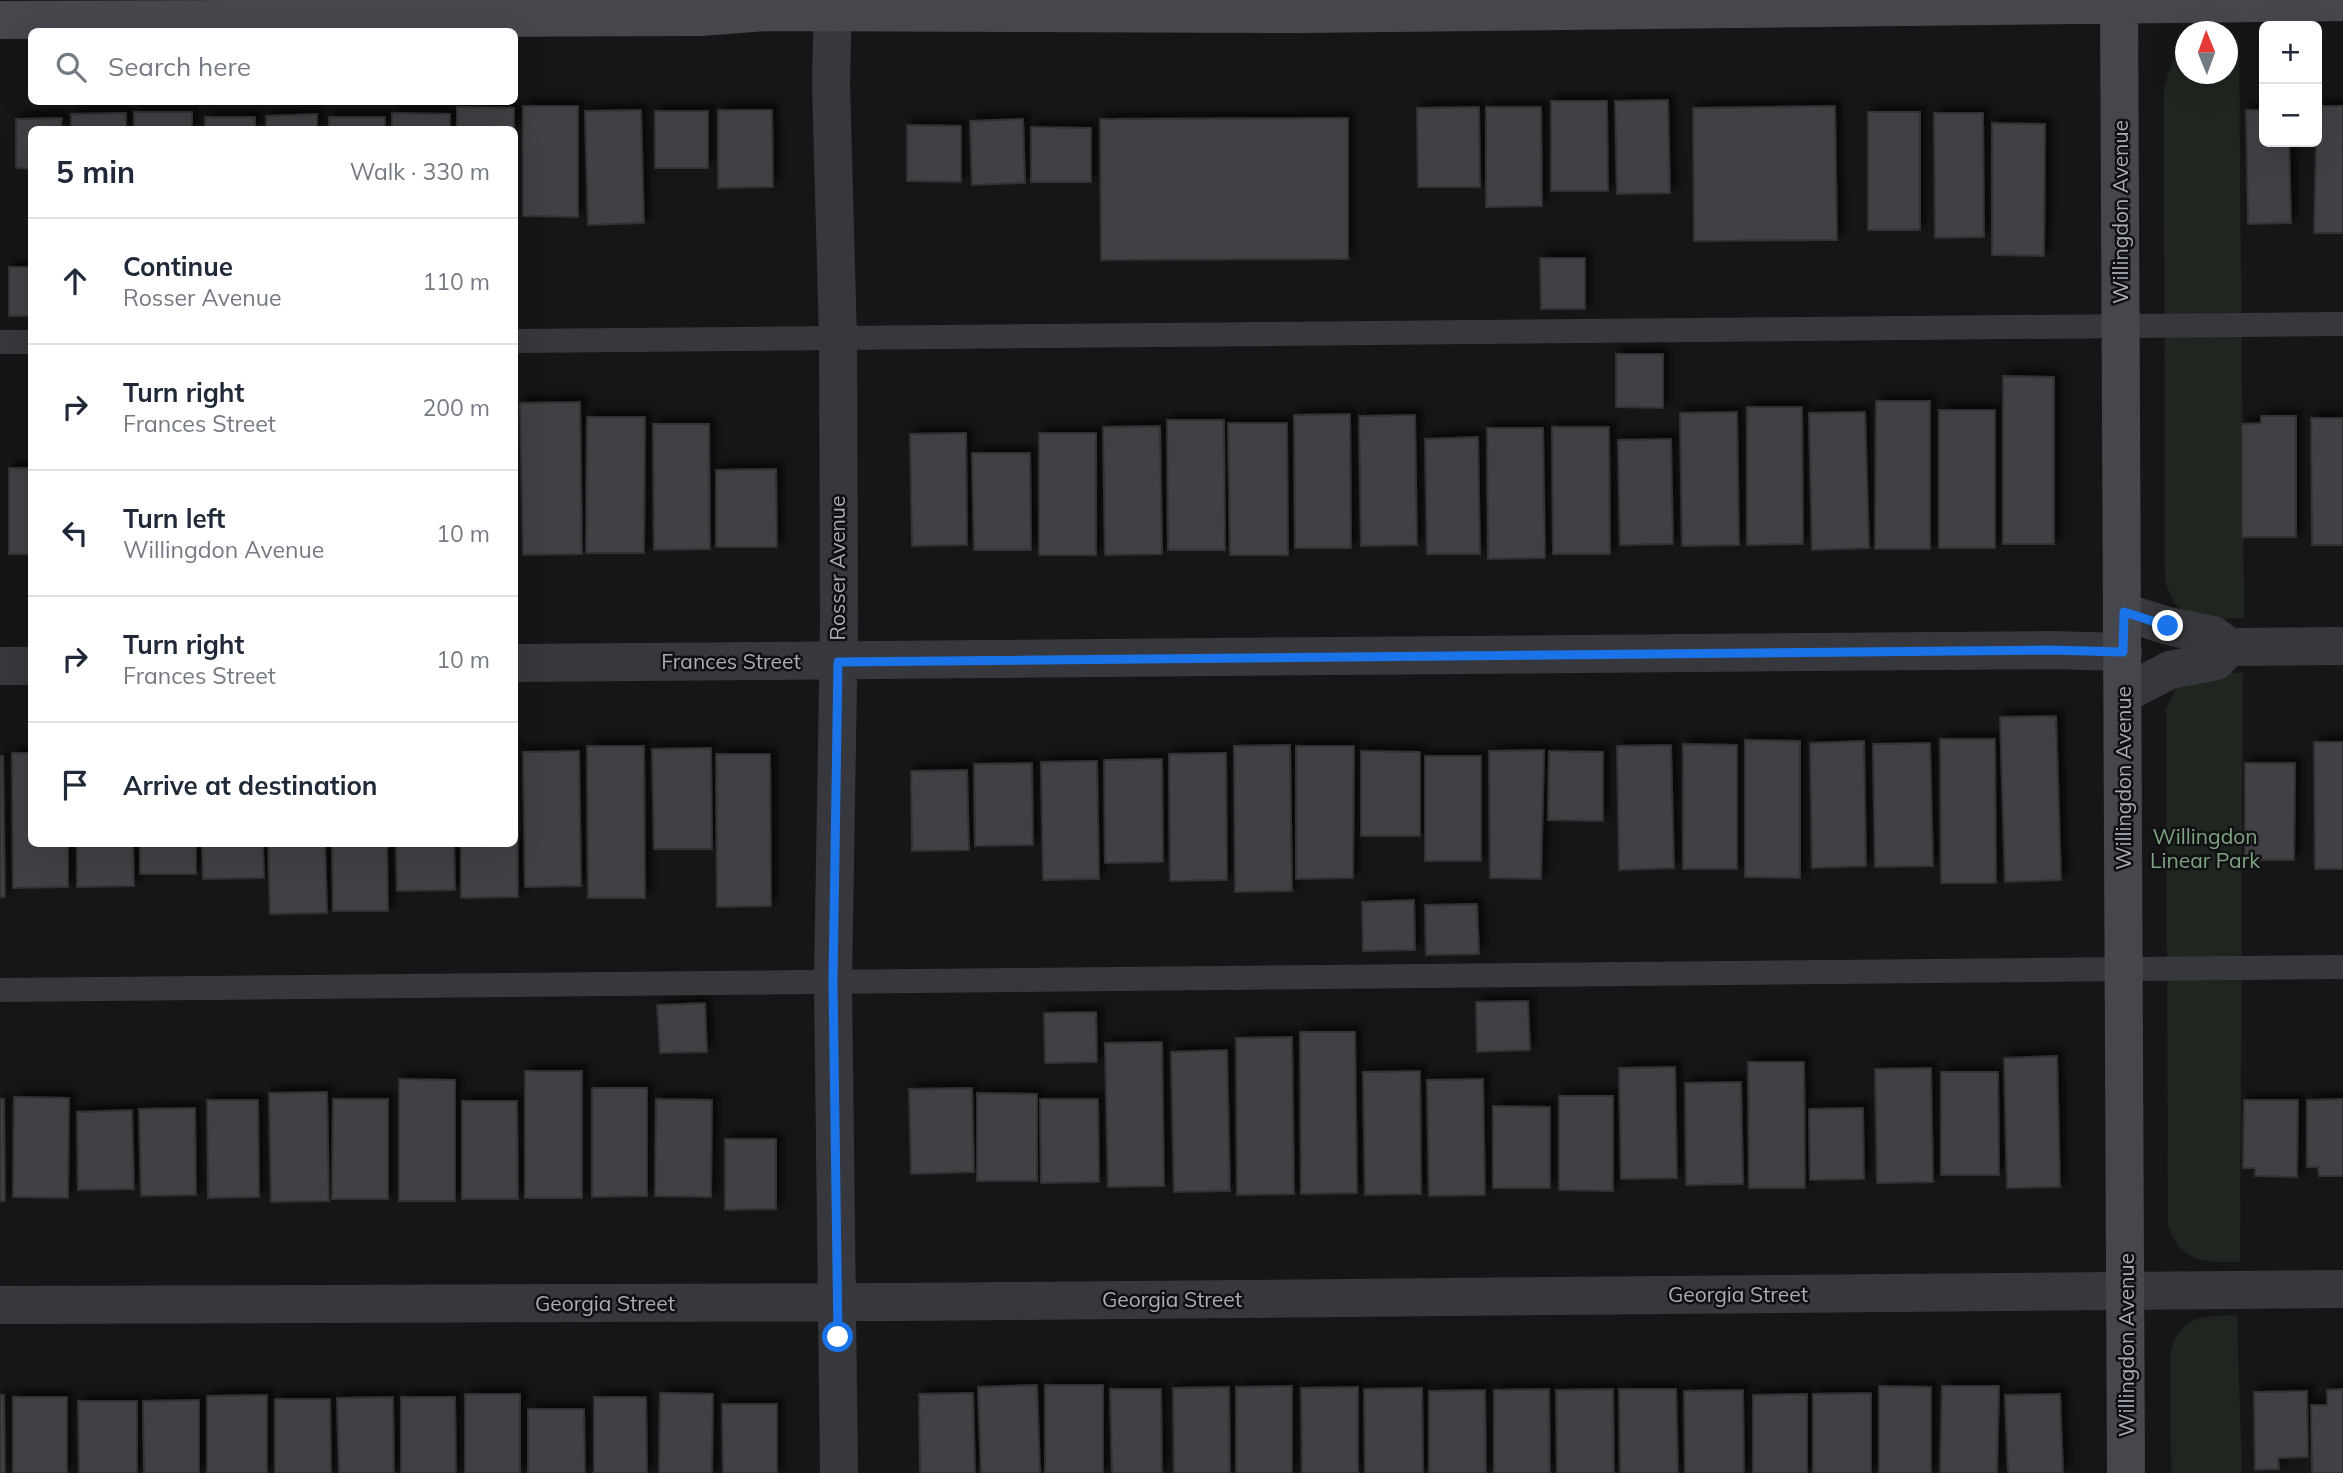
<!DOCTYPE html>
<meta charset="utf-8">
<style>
body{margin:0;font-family:Mulish,sans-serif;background:#f6f6f7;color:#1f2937}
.controls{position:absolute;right:21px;top:21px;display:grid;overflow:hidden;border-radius:10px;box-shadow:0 7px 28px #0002}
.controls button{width:63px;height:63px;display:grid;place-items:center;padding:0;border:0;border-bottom:2px solid #e0e1e3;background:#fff;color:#1f2937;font:35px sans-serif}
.compass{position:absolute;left:2175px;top:21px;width:63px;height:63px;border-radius:50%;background:#fff;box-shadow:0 7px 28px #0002;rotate:359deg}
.stop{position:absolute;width:21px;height:21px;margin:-16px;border:5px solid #1a73e8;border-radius:50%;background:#fff}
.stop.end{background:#1a73e8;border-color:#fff;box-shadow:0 2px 7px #0008}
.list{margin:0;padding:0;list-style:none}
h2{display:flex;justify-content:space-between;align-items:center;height:91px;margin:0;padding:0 28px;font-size:30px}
h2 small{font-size:23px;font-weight:400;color:#747a83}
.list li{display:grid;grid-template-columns:46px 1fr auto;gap:21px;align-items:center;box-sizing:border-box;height:126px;padding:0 28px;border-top:2px solid #e0e1e3}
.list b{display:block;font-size:26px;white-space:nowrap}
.list p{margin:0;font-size:23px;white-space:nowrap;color:#747a83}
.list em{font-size:23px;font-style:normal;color:#747a83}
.icon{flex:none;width:38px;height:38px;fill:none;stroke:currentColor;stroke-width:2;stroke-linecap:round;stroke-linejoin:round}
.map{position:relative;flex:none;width:2343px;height:1473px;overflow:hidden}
.search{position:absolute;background:#fff;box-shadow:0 7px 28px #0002;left:28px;top:28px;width:490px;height:77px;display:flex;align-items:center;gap:18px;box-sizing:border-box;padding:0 24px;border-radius:10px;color:#747a83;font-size:26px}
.panel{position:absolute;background:#fff;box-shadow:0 7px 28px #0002;left:28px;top:126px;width:490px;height:721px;border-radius:10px}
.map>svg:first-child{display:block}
.green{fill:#1e261f}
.building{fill:#404145;stroke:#303034;stroke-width:2;filter:url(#shadow)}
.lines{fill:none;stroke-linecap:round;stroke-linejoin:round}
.lane{stroke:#37383d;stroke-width:24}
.street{stroke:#37383d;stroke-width:38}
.secondary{stroke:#45474d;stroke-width:38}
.route{stroke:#1a73e8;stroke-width:9}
.labels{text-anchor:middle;stroke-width:5;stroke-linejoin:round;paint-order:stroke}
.street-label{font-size:21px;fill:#a8adb8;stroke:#111113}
.park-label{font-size:21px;fill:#7fa381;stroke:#111113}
</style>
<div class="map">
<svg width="2343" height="1473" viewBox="0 0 2343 1473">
<defs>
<filter id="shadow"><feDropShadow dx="6" dy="-6" stdDeviation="3.5" flood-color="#0009"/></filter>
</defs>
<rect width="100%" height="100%" fill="#161618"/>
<path class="green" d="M 2228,40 L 2239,40 L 2244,618 C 2206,619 2175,625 2165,579 L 2164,87 L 2173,60 L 2185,49 L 2186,74 L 2228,74 Z
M 2203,672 L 2243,673 L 2240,1262 C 2204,1262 2181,1264 2168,1225 L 2166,709 L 2176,688 Z
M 2237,1315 L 2242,1473 L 2171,1473 L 2170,1354 C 2180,1314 2201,1317 2237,1315 Z"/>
<path class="building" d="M 1668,100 L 1670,193 L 1617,194 L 1615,101 Z
M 1551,101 L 1607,101 L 1608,191 L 1551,191 Z
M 523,106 L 578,106 L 578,217 L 523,216 Z
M 1835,106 L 1837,240 L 1694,241 L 1693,108 Z
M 2317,106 L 2343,106 L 2343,233 L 2314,233 Z
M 457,107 L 514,108 L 514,130 L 457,130 Z
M 1479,107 L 1480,187 L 1418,187 L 1417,108 Z
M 1486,107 L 1541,107 L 1542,206 L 1486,207 Z
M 641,110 L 644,223 L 588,225 L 585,111 Z
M 718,110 L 772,110 L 773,187 L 718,188 Z
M 2246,110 L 2264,110 L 2264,142 L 2289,142 L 2291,223 L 2248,224 Z
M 655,111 L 708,111 L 708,168 L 655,168 Z
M 134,112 L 192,112 L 192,130 L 134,130 Z
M 1868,112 L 1920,112 L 1920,230 L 1868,230 Z
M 126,113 L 126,130 L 71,130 L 71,114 Z
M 392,113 L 450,114 L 450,130 L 392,130 Z
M 1934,113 L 1983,113 L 1984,237 L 1935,238 Z
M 317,114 L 317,130 L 266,130 L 266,116 Z
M 205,117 L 255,117 L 255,130 L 205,130 Z
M 329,117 L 385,117 L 385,130 L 329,130 Z
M 62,118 L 61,130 L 32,130 L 32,169 L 16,168 L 16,119 Z
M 1348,118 L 1348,259 L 1101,260 L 1100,119 Z
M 1023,119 L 1025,183 L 972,185 L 970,121 Z
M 1992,123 L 2045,124 L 2044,256 L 1992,255 Z
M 907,125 L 961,126 L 961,182 L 907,181 Z
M 1031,127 L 1091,128 L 1091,182 L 1031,182 Z
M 1540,258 L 1585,258 L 1585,309 L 1541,309 Z
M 9,267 L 32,267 L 32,316 L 9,316 Z
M 1616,354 L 1663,354 L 1663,408 L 1616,407 Z
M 2003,376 L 2054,377 L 2054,544 L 2003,544 Z
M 1876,401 L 1930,401 L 1930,549 L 1875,549 Z
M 580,402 L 582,554 L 523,555 L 520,403 Z
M 1747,407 L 1802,407 L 1803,544 L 1747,545 Z
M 1939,410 L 1995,410 L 1995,548 L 1939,548 Z
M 1737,412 L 1739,545 L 1682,546 L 1680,413 Z
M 1865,412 L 1869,548 L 1812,550 L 1809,413 Z
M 1350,414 L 1351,548 L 1295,548 L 1294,415 Z
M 1415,415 L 1417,545 L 1361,546 L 1359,416 Z
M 2261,416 L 2296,416 L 2296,537 L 2242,537 L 2242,424 L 2261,423 Z
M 587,417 L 645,417 L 644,553 L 586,553 Z
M 2311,418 L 2343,418 L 2343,545 L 2312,545 Z
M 1167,420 L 1224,420 L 1225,550 L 1168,550 Z
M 1228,423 L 1287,423 L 1288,555 L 1230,555 Z
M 653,424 L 709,424 L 710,549 L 654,550 Z
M 1160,426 L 1162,554 L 1105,555 L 1103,427 Z
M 1552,427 L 1609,427 L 1610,554 L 1553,554 Z
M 1487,428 L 1543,428 L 1545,558 L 1488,559 Z
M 966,433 L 967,545 L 912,546 L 910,434 Z
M 1039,433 L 1096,433 L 1096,555 L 1039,555 Z
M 1478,437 L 1480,554 L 1427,554 L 1425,439 Z
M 1671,439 L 1673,544 L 1620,545 L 1618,440 Z
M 972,453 L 1030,453 L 1031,550 L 974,550 Z
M 9,468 L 32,468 L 32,554 L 9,554 Z
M 776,469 L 777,547 L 716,547 L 716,470 Z
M 2056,716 L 2061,880 L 2005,882 L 2000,717 Z
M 1940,739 L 1995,739 L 1996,883 L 1941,883 Z
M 1745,740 L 1800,741 L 1800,878 L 1745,877 Z
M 1864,741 L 1866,866 L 1812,868 L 1810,743 Z
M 2314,742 L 2343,742 L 2343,869 L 2315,869 Z
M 1930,743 L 1933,866 L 1875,867 L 1873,744 Z
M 1683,744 L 1737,745 L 1737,869 L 1683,869 Z
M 514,745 L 517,745 L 518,897 L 461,898 L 461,844 L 514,844 Z
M 1290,745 L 1292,891 L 1235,892 L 1234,746 Z
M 1671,745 L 1674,868 L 1619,870 L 1617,746 Z
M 587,746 L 644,746 L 645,898 L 588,898 Z
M 1296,746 L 1354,746 L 1353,878 L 1296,879 Z
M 711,748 L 712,849 L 654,849 L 652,749 Z
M 1544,750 L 1541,879 L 1490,878 L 1489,751 Z
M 579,751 L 581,886 L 525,887 L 523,752 Z
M 1361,751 L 1420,752 L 1420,836 L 1361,836 Z
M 1549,751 L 1603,752 L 1603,821 L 1548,820 Z
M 12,753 L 32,753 L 32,844 L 68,844 L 68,887 L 13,888 Z
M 1226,753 L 1227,880 L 1170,881 L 1169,754 Z
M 716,754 L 770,754 L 771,906 L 717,907 Z
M 0,756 L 3,756 L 5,897 L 0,897 Z
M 1425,756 L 1481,756 L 1481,861 L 1425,861 Z
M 1162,759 L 1163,862 L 1105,863 L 1104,760 Z
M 1097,761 L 1099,879 L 1043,880 L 1041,762 Z
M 1032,763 L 1033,845 L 975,846 L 974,764 Z
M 2245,763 L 2295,763 L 2294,860 L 2245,860 Z
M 967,770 L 969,850 L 912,851 L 911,771 Z
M 77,844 L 133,844 L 134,886 L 77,887 Z
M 140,844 L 196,844 L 196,874 L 140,874 Z
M 202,844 L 263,844 L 264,878 L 203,879 Z
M 268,844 L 325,844 L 327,913 L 270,914 Z
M 332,844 L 387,844 L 388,911 L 333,911 Z
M 396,844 L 454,844 L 455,890 L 397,891 Z
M 1414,900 L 1415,950 L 1363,951 L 1362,902 Z
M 1477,904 L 1479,954 L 1426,955 L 1425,905 Z
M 1528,1001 L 1530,1050 L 1477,1052 L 1476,1002 Z
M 705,1003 L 707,1052 L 660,1053 L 657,1005 Z
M 1096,1012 L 1097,1062 L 1045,1063 L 1044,1013 Z
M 1300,1032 L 1355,1032 L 1357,1193 L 1301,1194 Z
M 1292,1037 L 1294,1194 L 1237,1195 L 1236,1038 Z
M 1162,1042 L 1164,1186 L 1108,1187 L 1105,1043 Z
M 1227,1050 L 1230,1191 L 1174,1192 L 1171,1052 Z
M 2057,1056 L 2060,1187 L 2007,1188 L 2004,1058 Z
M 1748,1062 L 1804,1062 L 1805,1188 L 1749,1188 Z
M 1675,1067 L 1677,1178 L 1621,1179 L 1619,1068 Z
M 1931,1068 L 1933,1182 L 1877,1183 L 1875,1069 Z
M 525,1071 L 582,1071 L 582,1198 L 525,1198 Z
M 1420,1071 L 1421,1194 L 1365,1195 L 1363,1072 Z
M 1941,1072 L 1998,1072 L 1999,1175 L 1941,1175 Z
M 399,1079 L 455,1080 L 455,1201 L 399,1201 Z
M 1483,1079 L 1485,1195 L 1429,1196 L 1427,1080 Z
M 1741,1082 L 1743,1184 L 1686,1185 L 1685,1083 Z
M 592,1088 L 647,1088 L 647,1196 L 592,1197 Z
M 972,1088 L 974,1172 L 911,1174 L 909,1089 Z
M 327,1092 L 329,1201 L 271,1202 L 269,1093 Z
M 977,1093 L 1037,1094 L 1037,1181 L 977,1181 Z
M 1559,1096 L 1613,1096 L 1613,1191 L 1559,1190 Z
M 14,1097 L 69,1098 L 68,1198 L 13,1197 Z
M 0,1099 L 4,1099 L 5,1201 L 0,1201 Z
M 333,1099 L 388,1099 L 388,1199 L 332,1199 Z
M 656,1099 L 712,1100 L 711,1197 L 655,1196 Z
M 1040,1099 L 1098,1099 L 1099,1182 L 1041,1183 Z
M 2343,1099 L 2343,1176 L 2319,1176 L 2318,1167 L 2307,1167 L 2307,1100 Z
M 207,1100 L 258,1100 L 259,1197 L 208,1198 Z
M 2244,1100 L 2298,1100 L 2297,1177 L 2255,1176 L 2255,1168 L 2243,1168 Z
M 462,1101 L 517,1101 L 518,1199 L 462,1199 Z
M 1493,1106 L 1550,1107 L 1550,1188 L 1493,1188 Z
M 195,1108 L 196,1195 L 141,1196 L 139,1109 Z
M 1863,1108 L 1864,1179 L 1810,1180 L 1809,1109 Z
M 132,1110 L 134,1189 L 78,1190 L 77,1112 Z
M 725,1139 L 776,1139 L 776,1209 L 725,1210 Z
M 1037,1385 L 1040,1473 L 981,1473 L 978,1387 Z
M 1045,1385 L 1103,1385 L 1103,1473 L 1045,1473 Z
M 1292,1386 L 1292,1473 L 1236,1473 L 1236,1387 Z
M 1879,1386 L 1931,1387 L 1931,1473 L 1879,1473 Z
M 1942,1386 L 1999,1386 L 1997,1473 L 1940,1473 Z
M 1229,1387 L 1230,1473 L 1174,1473 L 1173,1388 Z
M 1358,1387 L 1358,1473 L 1302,1473 L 1301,1388 Z
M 1422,1388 L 1423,1473 L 1365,1473 L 1364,1389 Z
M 1110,1389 L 1161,1389 L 1162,1473 L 1112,1473 Z
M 1549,1389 L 1550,1473 L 1494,1473 L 1494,1390 Z
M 1613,1389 L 1614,1473 L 1557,1473 L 1556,1390 Z
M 1619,1389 L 1676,1389 L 1678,1473 L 1620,1473 Z
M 2343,1389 L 2343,1473 L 2312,1473 L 2311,1405 L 2327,1405 L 2327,1390 Z
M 1485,1390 L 1486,1473 L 1429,1473 L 1429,1391 Z
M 1743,1390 L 1744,1473 L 1685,1473 L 1684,1391 Z
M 2307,1391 L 2308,1457 L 2278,1458 L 2279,1469 L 2255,1470 L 2254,1392 Z
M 660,1393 L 713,1394 L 712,1473 L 659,1473 Z
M 973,1393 L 975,1473 L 920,1473 L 919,1394 Z
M 1871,1393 L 1871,1473 L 1813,1473 L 1813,1394 Z
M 465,1394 L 520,1394 L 520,1473 L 465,1473 Z
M 1807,1394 L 1807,1473 L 1753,1473 L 1753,1395 Z
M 2060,1394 L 2063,1473 L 2008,1473 L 2005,1395 Z
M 0,1395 L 4,1395 L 5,1473 L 0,1473 Z
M 267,1395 L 267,1473 L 207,1473 L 207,1396 Z
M 13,1397 L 67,1397 L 67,1473 L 13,1473 Z
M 393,1397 L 394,1473 L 339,1473 L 337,1398 Z
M 401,1397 L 455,1397 L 456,1473 L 401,1473 Z
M 594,1397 L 646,1397 L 647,1473 L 594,1473 Z
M 275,1399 L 330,1399 L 331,1473 L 275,1473 Z
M 199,1400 L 199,1473 L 144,1473 L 143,1401 Z
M 78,1401 L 137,1401 L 137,1473 L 79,1473 Z
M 722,1404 L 777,1404 L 777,1473 L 723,1473 Z
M 528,1409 L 584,1409 L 585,1473 L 528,1473 Z"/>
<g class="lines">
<path class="lane" d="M 514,341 L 2343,324
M 0,342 L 32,342
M 0,990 L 2343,967"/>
<path class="street" d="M 833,0 L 831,83 L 838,339 L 839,624 L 833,981 L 839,1473
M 2124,612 L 2168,626 L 2213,635 L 2229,647 L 2343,646
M 514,663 L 2049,650 L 2123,652
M 0,666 L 32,666
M 2124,694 L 2170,670 L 2216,661 L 2229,647
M 0,1305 L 899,1302 L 2343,1289"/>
<path class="secondary" d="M 2119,0 L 2126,1473
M 0,20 L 700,17 L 767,12 L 1303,14 L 2343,2"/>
</g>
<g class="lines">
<path class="route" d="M 838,1337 L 833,981 L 838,662 L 2049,650 L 2123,652 L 2124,612 L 2168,626"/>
</g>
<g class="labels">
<g class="street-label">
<text transform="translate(2121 212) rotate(-90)" y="7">Willingdon Avenue</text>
<text transform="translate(838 568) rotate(-90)" y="7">Rosser Avenue</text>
<text x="731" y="669">Frances Street</text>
<text transform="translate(2124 778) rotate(-90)" y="7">Willingdon Avenue</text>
<text x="1738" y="1302">Georgia Street</text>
<text x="1172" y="1307">Georgia Street</text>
<text x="605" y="1311">Georgia Street</text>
<text transform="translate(2127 1345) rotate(-90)" y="7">Willingdon Avenue</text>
</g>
<g class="park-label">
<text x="2205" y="844">Willingdon<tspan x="2205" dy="24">Linear Park</tspan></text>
</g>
</g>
</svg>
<div class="controls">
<button>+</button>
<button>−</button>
</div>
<svg class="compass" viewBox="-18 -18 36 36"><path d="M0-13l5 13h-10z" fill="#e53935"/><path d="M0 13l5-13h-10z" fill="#747a83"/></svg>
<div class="stop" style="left:838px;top:1337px"></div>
<div class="stop end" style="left:2168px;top:626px"></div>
<div class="search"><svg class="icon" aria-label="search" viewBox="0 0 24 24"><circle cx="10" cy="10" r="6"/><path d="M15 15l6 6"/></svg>Search here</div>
<section class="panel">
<h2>5 min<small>Walk · 330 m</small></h2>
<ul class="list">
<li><svg class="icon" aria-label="ahead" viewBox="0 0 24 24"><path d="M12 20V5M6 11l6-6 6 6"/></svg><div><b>Continue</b><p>Rosser Avenue</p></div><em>110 m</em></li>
<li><svg class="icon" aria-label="right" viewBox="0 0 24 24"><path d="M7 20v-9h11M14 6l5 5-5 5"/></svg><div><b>Turn right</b><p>Frances Street</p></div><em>200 m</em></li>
<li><svg class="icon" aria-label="left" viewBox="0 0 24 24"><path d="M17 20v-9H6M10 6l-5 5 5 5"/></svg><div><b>Turn left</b><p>Willingdon Avenue</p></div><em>10 m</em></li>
<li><svg class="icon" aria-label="right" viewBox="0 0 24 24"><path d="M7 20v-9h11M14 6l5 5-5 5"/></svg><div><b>Turn right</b><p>Frances Street</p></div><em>10 m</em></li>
<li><svg class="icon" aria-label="arrive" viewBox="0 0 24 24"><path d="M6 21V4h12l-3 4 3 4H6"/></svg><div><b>Arrive at destination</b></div></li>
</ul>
</section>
</div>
